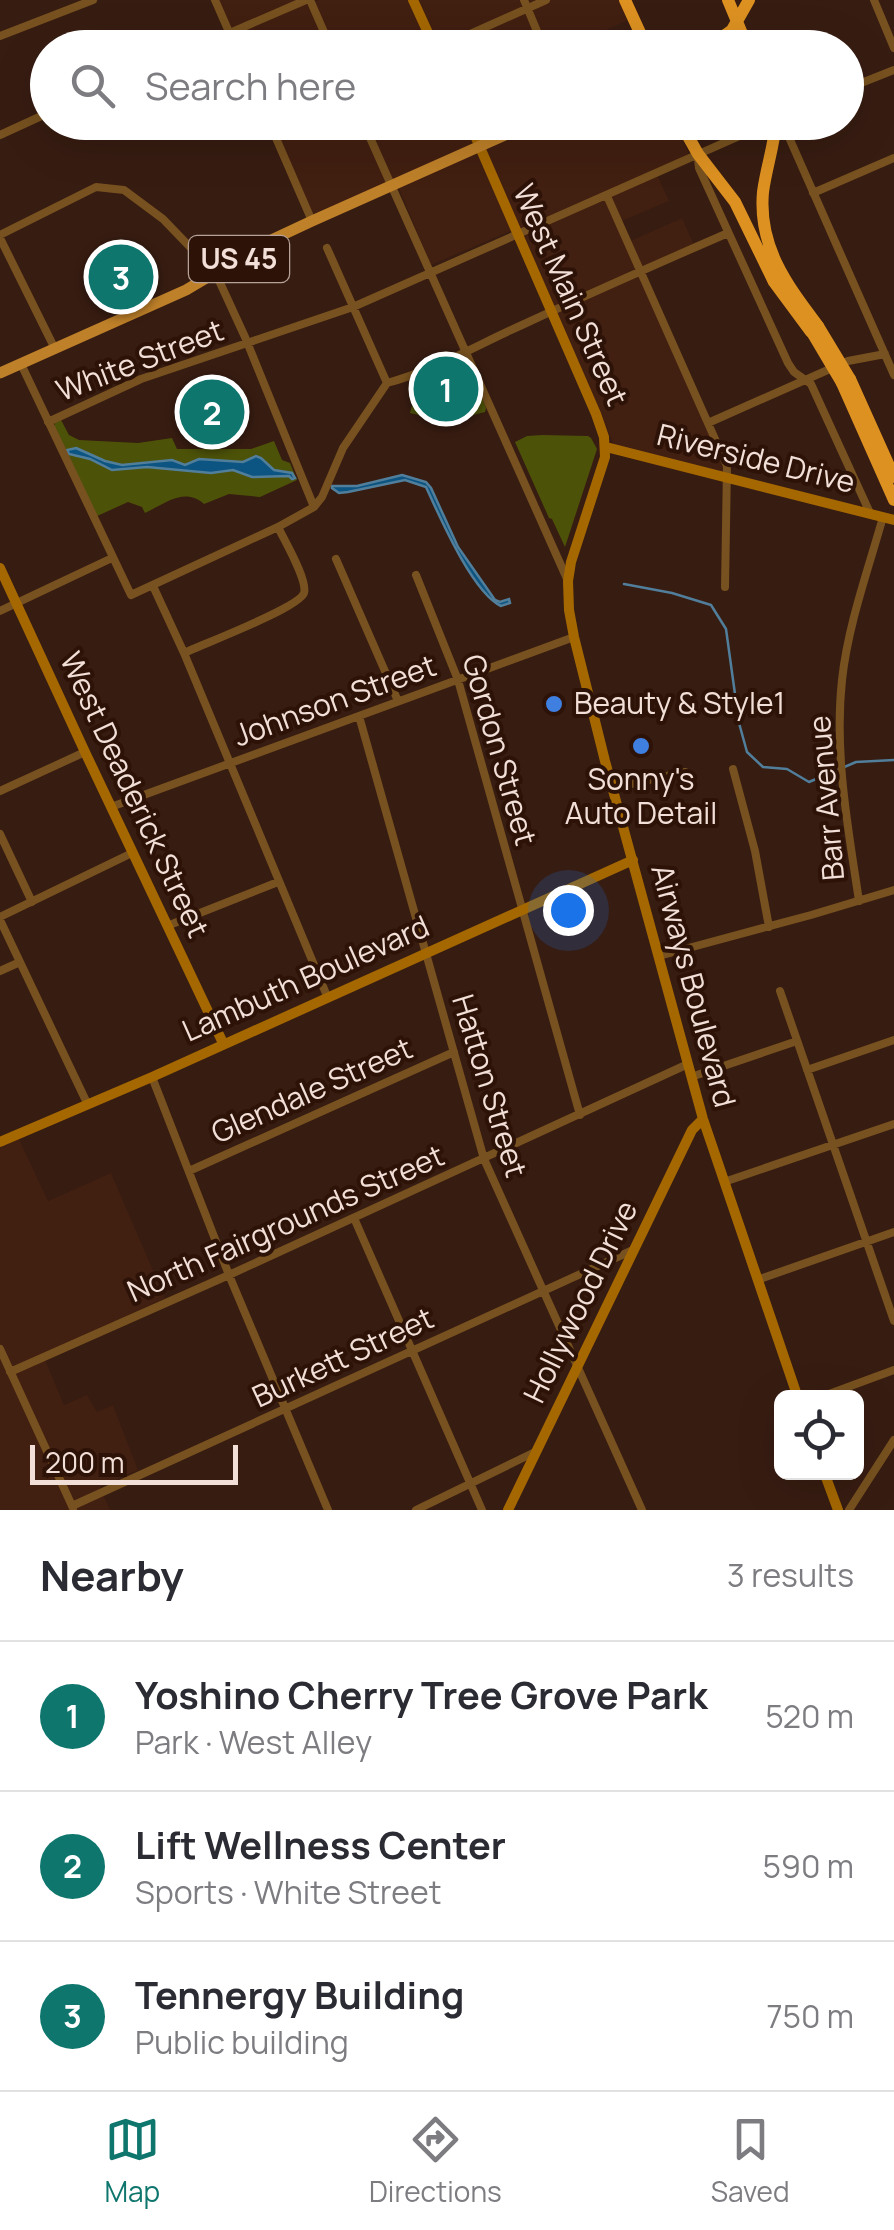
<!DOCTYPE html>
<meta charset="utf-8">
<style>
body{margin:0;font-family:Manrope,sans-serif;background:#f2f2f3;color:#2b2b33}
.controls{position:absolute;right:30px;bottom:30px;display:grid;overflow:hidden;border-radius:15px;box-shadow:0 10px 40px #0002}
.controls button{width:90px;height:90px;display:grid;place-items:center;padding:0;border:0;border-bottom:2px solid #e1e1e2;background:#fff;color:#2b2b33;font:50px sans-serif}
.scale{position:absolute;left:30px;bottom:25px;width:208px;box-sizing:border-box;padding-left:10px;border:5px solid #f2dfd7;border-top:0;font-size:28px;line-height:35px;white-space:nowrap;color:#f2dfd7;-webkit-text-stroke:8px #2d1207;paint-order:stroke}
.you{position:absolute;left:568px;top:910px;width:35px;height:35px;margin:-25px;border:8px solid #fff;border-radius:50%;background:#1a73e8;box-shadow:0 0 0 15px #1a73e833}
.badge{display:grid;place-items:center;width:65px;height:65px;border-radius:50%;background:#0f766e;color:#fff;font-size:32px;font-weight:700}
.pin{position:absolute;translate:-50% -50%;border:5px solid #fff;box-shadow:0 2px 10px #0006}
.list{margin:0;padding:0;list-style:none}
h2{display:flex;justify-content:space-between;align-items:center;height:130px;margin:0;padding:0 40px;font-size:42px}
h2 small{font-size:32px;font-weight:400;color:#7c7c81}
.list li{display:grid;grid-template-columns:65px 1fr auto;gap:30px;align-items:center;box-sizing:border-box;height:150px;padding:0 40px;border-top:2px solid #e1e1e2}
.list b{display:block;font-size:38px;white-space:nowrap}
.list p{margin:0;font-size:32px;white-space:nowrap;color:#7c7c81}
.list em{font-size:32px;font-style:normal;color:#7c7c81}
.icon{flex:none;width:55px;height:55px;fill:none;stroke:currentColor;stroke-width:2;stroke-linecap:round;stroke-linejoin:round}
.map{position:relative;flex:none;width:894px;height:1510px;overflow:hidden}
.search{position:absolute;background:#fff;box-shadow:0 10px 40px #0002;left:30px;right:30px;top:30px;height:110px;display:flex;align-items:center;gap:25px;box-sizing:border-box;padding:0 35px;border-radius:55px;color:#7c7c81;font-size:38px}
.sheet{height:580px;background:#fff}
nav{display:flex;justify-content:space-around;align-items:center;box-sizing:border-box;height:140px;border-top:2px solid #e1e1e2;background:#fff;font-size:28px;color:#7c7c81}
nav a{display:grid;justify-items:center;gap:5px}
nav .on{color:#0f766e}
.map>svg:first-child{display:block}
.built{fill:#411f11}
.green{fill:#4d5209}
.water{fill:#0c5481;stroke:#517e9b;stroke-width:2.5}
.lines{fill:none;stroke-linecap:round;stroke-linejoin:round}
.stream{stroke:#517e9b;stroke-width:2.5}
.street{stroke:#77511f;stroke-width:8}
.secondary{stroke:#a56800;stroke-width:10}
.primary{stroke:#be8029;stroke-width:11}
.highway{stroke:#dd9121;stroke-width:12}
.highway-bridge{stroke:#dd9121;stroke-width:12}
.shop-dot{fill:#3f7fe0;stroke:#2d1207;stroke-width:4}
.labels{text-anchor:middle;stroke-width:8;stroke-linejoin:round;paint-order:stroke}
.shield{fill:#2d1207;stroke:#b7a299;stroke-width:2.5}
.shield-label{font-size:28px;font-weight:bold;fill:#f2dfd7}
.street-label{font-size:30px;fill:#f2dfd7;stroke:#2d1207}
.poi-label{font-size:30px;fill:#f2dfd7;stroke:#2d1207;text-anchor:start}
</style>
<div class="map">
<svg width="894" height="1510" viewBox="0 0 894 1510">
<rect width="100%" height="100%" fill="#371c11"/>
<path class="built" d="M 217,0 L 304,0 L 307,5 L 319,0 L 619,0 L 628,20 L 602,32 L 609,47 L 238,47 Z
M 271,123 L 675,123 L 689,154 L 656,172 L 669,201 L 617,223 L 626,243 L 682,218 L 694,245 L 638,271 L 722,461 L 726,475 L 614,445 L 520,227 L 431,265 L 395,179 L 312,215 Z
M 19,1139 L 48,1201 L 111,1173 L 165,1298 L 43,1355 L 64,1405 L 87,1395 L 97,1412 L 113,1405 L 138,1470 L 100,1487 L 110,1510 L 0,1510 L 0,1148 Z"/>
<path class="green" d="M 458,363 C 471,372 481,393 486,408 L 485,412 L 458,419 L 453,414 L 436,419 L 410,413 L 419,380 Z
M 61,420 L 69,435 L 79,440 L 138,443 L 172,438 L 177,449 L 251,449 L 274,441 L 282,460 L 290,463 L 297,480 L 260,497 L 229,494 L 204,504 C 185,487 166,503 145,513 L 142,507 L 128,502 L 95,517 L 54,429 L 55,423 Z
M 542,435 L 588,436 L 591,438 L 597,449 L 565,547 L 552,519 L 549,518 L 515,442 L 527,436 Z"/>
<path class="water" d="M 76,448 L 105,461 L 122,465 L 172,460 L 185,465 L 199,459 L 243,462 L 256,456 L 261,458 L 274,470 L 292,473 L 295,478 L 292,479 L 289,476 L 252,477 L 233,470 L 211,473 L 147,467 L 112,470 L 90,459 L 69,454 L 67,450 Z
M 402,475 L 426,482 L 431,488 L 458,547 L 495,600 L 500,602 L 509,599 L 510,603 L 501,606 C 472,592 440,517 426,487 L 405,480 L 348,492 L 339,493 L 332,488 L 332,486 L 357,486 Z"/>
<g class="lines">
<path class="stream" d="M 624,584 L 672,593 L 711,605 L 726,629 L 739,723 L 747,752 L 763,767 L 787,769 L 809,782 L 856,762 L 894,760"/>
<path class="street" d="M 215,0 L 236,48
M 310,0 L 331,48
M 524,0 L 544,48
M 874,0 L 894,48
M 0,36 L 93,0
M 195,48 L 306,0
M 439,48 L 546,0
M 846,89 L 894,70
M 269,122 L 312,221
M 363,122 L 568,581
M 780,122 L 784,126 L 894,375
M 0,135 L 48,113
M 698,159 L 699,168 L 788,363 L 794,372 L 811,384 L 870,513
M 813,193 L 894,158
M 607,196 L 727,466 L 725,587
M 0,235 L 96,187 L 124,190 L 163,219 L 216,274 L 245,337 L 314,507
M 0,238 L 55,349
M 327,248 L 387,383
M 21,364 L 131,595 L 278,527 L 314,507 L 322,497 L 343,448 L 387,383
M 387,383 C 435,370 477,345 522,325 C 591,293 659,263 728,233
M 48,422 L 141,379 L 353,307 L 771,122
M 708,423 L 848,361 L 885,354
M 336,559 L 398,701
M 416,575 L 458,680 L 580,1115
M 153,586 L 184,653 L 327,996
M 0,611 L 112,558
M 184,653 C 203,644 299,608 304,593 C 308,580 284,540 278,527
M 359,716 L 484,1159 L 642,1510
M 733,769 L 755,851 L 769,927
M 613,788 L 685,772
M 0,791 L 85,752
M 111,807 L 574,637
M 0,834 L 32,902
M 859,901 C 848,827 834,754 842,680 C 848,625 868,570 883,517
M 0,917 L 132,853
M 0,920 L 87,1103
M 167,926 L 278,882
M 659,956 L 811,915 L 894,890
M 0,971 L 20,962
M 780,991 L 894,1321
M 807,1070 L 894,1040
M 152,1077 L 229,1275 L 328,1510
M 691,1077 L 797,1041
M 189,1171 L 454,1052
M 724,1182 L 894,1124
M 354,1218 L 482,1510
M 757,1280 L 894,1232
M 0,1349 L 73,1508
M 10,1372 L 229,1275 L 688,1064
M 818,1398 L 894,1370
M 72,1506 L 633,1250
M 416,1510 L 535,1452
M 849,1510 L 894,1440"/>
<path class="secondary" d="M 413,0 L 435,48
M 469,122 L 596,414 L 604,437 L 605,457 L 571,562 L 568,581 L 569,610 L 574,637 L 605,761 L 703,1119 L 798,1398
M 606,447 L 894,520
M 0,568 L 85,752 L 223,1043
M 0,1142 L 152,1077 L 633,860
M 824,1472 L 838,1510
M 508,1510 L 692,1130 L 703,1119"/>
<path class="primary" d="M 0,373 L 186,290 L 265,243 L 312,221 L 534,122"/>
<path class="highway" d="M 625,0 L 647,48
M 728,0 L 748,48
M 707,48 L 732,30 L 749,0
M 680,122 L 698,154 L 735,202 L 774,282 L 811,332
M 776,122 C 774,146 766,169 763,192 C 758,247 787,285 818,326
M 850,379 L 894,477
M 842,383 L 894,500"/>
<path class="highway-bridge" d="M 818,326 L 850,379
M 813,334 L 842,383"/>
</g>
<g class="shop-dot">
<circle cx="554" cy="704" r="10"/>
<circle cx="641" cy="746" r="10"/>
</g>
<g class="labels">
<rect class="shield" x="189" y="236" width="100" height="46" rx="8"/>
<g class="shield-label">
<text x="239" y="269">US 45</text>
</g>
<g class="street-label">
<text transform="translate(570 295) rotate(66)" y="10">West Main Street</text>
<text transform="translate(140 361) rotate(-21)" y="10">White Street</text>
<text transform="translate(756 459) rotate(14)" y="10">Riverside Drive</text>
<text transform="translate(335 701) rotate(-20)" y="10">Johnson Street</text>
<text transform="translate(499 750) rotate(74)" y="10">Gordon Street</text>
<text transform="translate(134 795) rotate(65)" y="10">West Deaderick Street</text>
<text transform="translate(827 798) rotate(-95)" y="10">Barr Avenue</text>
<text transform="translate(306 979) rotate(-24)" y="10">Lambuth Boulevard</text>
<text transform="translate(693 986) rotate(75)" y="10">Airways Boulevard</text>
<text transform="translate(489 1086) rotate(73)" y="10">Hatton Street</text>
<text transform="translate(312 1091) rotate(-24)" y="10">Glendale Street</text>
<text transform="translate(286 1224) rotate(-24)" y="10">North Fairgrounds Street</text>
<text transform="translate(581 1302) rotate(-64)" y="10">Hollywood Drive</text>
<text transform="translate(343 1358) rotate(-25)" y="10">Burkett Street</text>
</g>
<g class="poi-label">
<text x="574" y="714">Beauty &amp; Style1</text>
<text x="641" y="790" text-anchor="middle">Sonny's<tspan x="641" dy="34">Auto Detail</tspan></text>
</g>
</g>
</svg>
<div class="controls">
<button><svg class="icon" aria-label="locate" viewBox="0 0 24 24"><circle cx="12" cy="12" r="6"/><path d="M12 2v4M12 18v4M2 12h4M18 12h4"/></svg></button>
</div>
<div class="scale">200 m</div>
<div class="you"></div>
<div class="pin badge" style="left:446px;top:389px">1</div>
<div class="pin badge" style="left:212px;top:412px">2</div>
<div class="pin badge" style="left:121px;top:277px">3</div>
<div class="search"><svg class="icon" aria-label="search" viewBox="0 0 24 24"><circle cx="10" cy="10" r="6"/><path d="M15 15l6 6"/></svg>Search here</div>
</div>
<section class="sheet">
<h2>Nearby<small>3 results</small></h2>
<ul class="list">
<li><span class="badge">1</span><div><b>Yoshino Cherry Tree Grove Park</b><p>Park · West Alley</p></div><em>520 m</em></li>
<li><span class="badge">2</span><div><b>Lift Wellness Center</b><p>Sports · White Street</p></div><em>590 m</em></li>
<li><span class="badge">3</span><div><b>Tennergy Building</b><p>Public building</p></div><em>750 m</em></li>
</ul>
</section>
<nav>
<a class="on"><svg class="icon" aria-label="map" viewBox="0 0 24 24"><path d="M3 6l6-2 6 2 6-2v14l-6 2-6-2-6 2zM9 4v14M15 6v14"/></svg>Map</a>
<a><svg class="icon" aria-label="directions" viewBox="0 0 24 24"><path d="M12 3l9 9-9 9-9-9zM9 14v-3h6M13 9l2 2-2 2"/></svg>Directions</a>
<a><svg class="icon" aria-label="saved" viewBox="0 0 24 24"><path d="M7 4h10v16l-5-4-5 4z"/></svg>Saved</a>
</nav>
